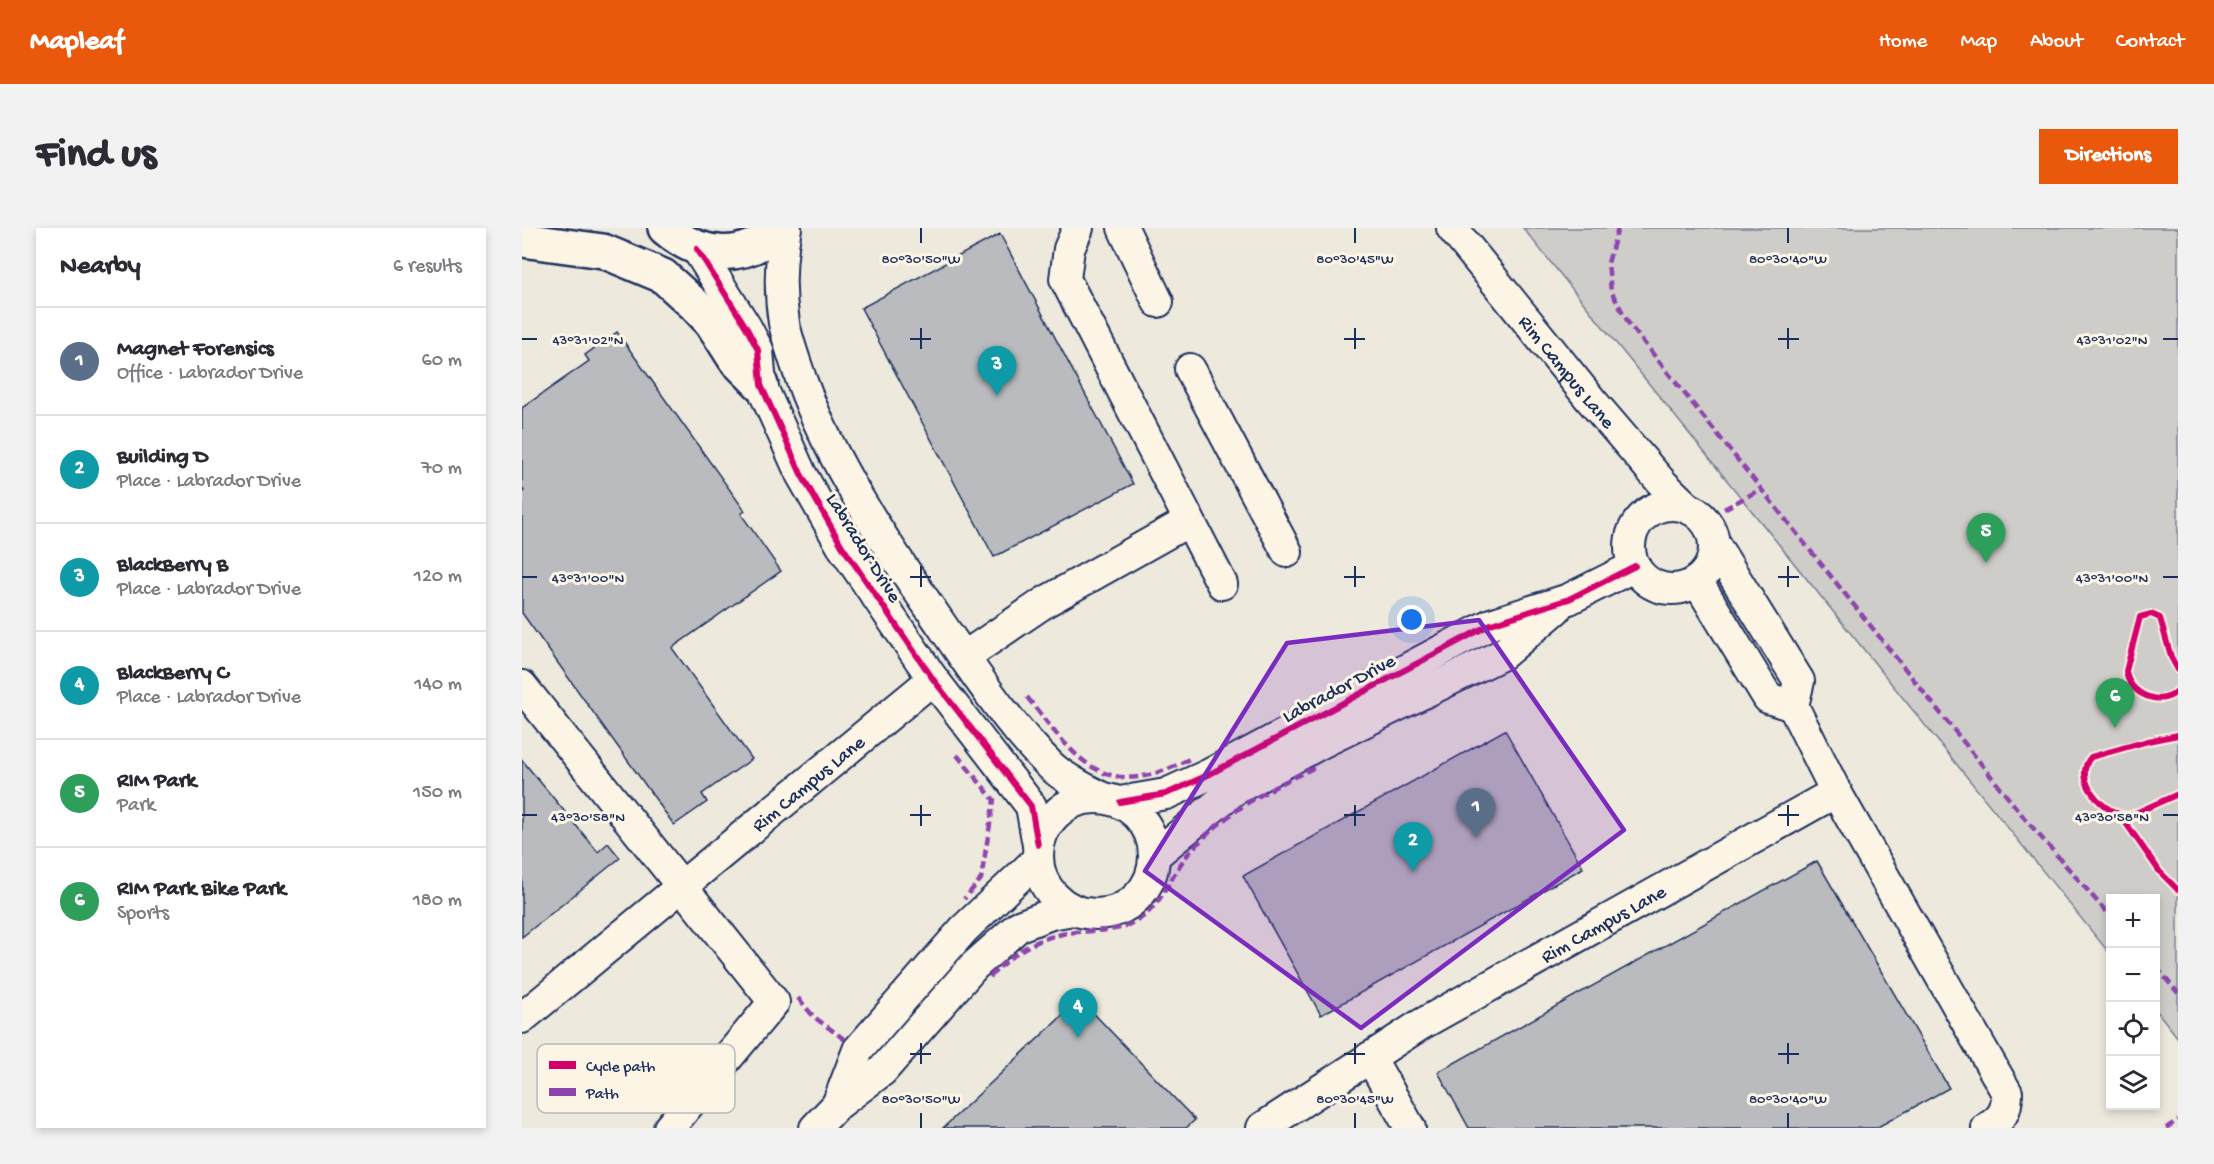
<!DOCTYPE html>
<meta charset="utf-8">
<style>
body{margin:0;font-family:"Gochi Hand",sans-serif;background:#f2f2f3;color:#2b2b33}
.controls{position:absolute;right:18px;bottom:18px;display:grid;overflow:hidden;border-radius:0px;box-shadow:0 3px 9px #0003}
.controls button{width:54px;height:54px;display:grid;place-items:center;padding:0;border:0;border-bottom:2px solid #e1e1e2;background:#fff;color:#2b2b33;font:30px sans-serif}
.you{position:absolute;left:890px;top:392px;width:21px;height:21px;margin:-15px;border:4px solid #fff;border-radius:50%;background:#1a73e8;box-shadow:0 0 0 9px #1a73e833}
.badge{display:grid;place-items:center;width:39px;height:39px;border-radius:50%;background:#ea580c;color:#fff;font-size:20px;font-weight:700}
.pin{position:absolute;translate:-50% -50px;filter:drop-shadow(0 2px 3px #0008)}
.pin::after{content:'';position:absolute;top:32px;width:21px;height:18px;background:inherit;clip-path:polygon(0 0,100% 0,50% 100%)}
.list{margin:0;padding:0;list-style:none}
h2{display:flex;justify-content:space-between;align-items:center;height:78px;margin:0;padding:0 24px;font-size:26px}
h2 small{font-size:20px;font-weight:400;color:#7c7c81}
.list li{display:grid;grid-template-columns:39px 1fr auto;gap:18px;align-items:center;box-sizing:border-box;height:108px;padding:0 24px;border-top:2px solid #e1e1e2}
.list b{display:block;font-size:22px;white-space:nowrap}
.list p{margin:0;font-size:20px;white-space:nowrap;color:#7c7c81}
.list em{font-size:20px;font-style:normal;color:#7c7c81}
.icon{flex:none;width:33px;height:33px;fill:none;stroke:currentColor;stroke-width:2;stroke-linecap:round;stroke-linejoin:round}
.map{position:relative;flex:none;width:1656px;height:900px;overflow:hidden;border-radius:0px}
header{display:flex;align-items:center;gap:36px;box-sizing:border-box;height:84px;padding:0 30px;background:#ea580c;color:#fff}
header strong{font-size:28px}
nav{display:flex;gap:33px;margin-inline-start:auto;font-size:21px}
.intro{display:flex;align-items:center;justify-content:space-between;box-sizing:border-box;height:144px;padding:0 36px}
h1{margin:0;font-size:42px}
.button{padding:15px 27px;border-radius:0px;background:#ea580c;color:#fff;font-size:21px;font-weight:700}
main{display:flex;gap:36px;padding:0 36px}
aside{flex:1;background:#fff;border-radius:0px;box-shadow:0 3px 9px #0003}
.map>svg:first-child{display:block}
.green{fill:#cfcdca;stroke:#757e94;stroke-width:1.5}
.building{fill:#babbbe;stroke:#1b2f5e;stroke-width:1.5}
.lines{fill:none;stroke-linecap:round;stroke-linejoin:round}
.minor-casing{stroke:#1b2f5e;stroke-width:34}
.major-casing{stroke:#1b2f5e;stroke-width:38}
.minor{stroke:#fcf5e5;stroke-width:30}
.major{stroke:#fcf5e5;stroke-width:33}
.quiet{stroke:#8e44ad;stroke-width:4.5;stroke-dasharray:9 4.5;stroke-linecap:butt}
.cycleway-casing{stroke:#fcf5e5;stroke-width:10}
.cycleway{stroke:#d6006c;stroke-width:6}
.marked{fill:#7b2cbf;fill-opacity:0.2;stroke:#7b2cbf;stroke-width:4.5;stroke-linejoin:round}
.ticks{fill:none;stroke:#1b2f5e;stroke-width:2}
.labels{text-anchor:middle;stroke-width:6;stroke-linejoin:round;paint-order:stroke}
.street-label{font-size:20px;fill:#1b2f5e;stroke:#fcf5e5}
.key{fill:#fcf5e5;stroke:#b8babc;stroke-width:1.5}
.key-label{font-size:16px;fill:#1b2f5e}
.ticks-label{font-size:15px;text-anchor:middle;fill:#1b2f5e;stroke:#fcf5e5;stroke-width:6;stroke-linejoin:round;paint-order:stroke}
</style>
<header>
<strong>Mapleaf</strong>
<nav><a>Home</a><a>Map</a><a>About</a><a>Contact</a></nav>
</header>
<div class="intro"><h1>Find us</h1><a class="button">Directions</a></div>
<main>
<aside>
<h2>Nearby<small>6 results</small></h2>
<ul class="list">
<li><span class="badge" style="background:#5c6f8a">1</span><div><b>Magnet Forensics</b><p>Office · Labrador Drive</p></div><em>60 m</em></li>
<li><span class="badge" style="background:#0f9aa8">2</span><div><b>Building D</b><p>Place · Labrador Drive</p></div><em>70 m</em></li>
<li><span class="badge" style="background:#0f9aa8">3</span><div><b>BlackBerry B</b><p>Place · Labrador Drive</p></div><em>120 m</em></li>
<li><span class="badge" style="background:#0f9aa8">4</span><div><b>BlackBerry C</b><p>Place · Labrador Drive</p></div><em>140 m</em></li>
<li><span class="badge" style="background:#2e9e5b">5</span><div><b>RIM Park</b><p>Park</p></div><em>150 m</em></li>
<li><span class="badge" style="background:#2e9e5b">6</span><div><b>RIM Park Bike Park</b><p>Sports</p></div><em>180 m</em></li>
</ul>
</aside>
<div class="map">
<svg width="1656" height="900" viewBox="0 0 1656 900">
<rect width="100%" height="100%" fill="#eee9dd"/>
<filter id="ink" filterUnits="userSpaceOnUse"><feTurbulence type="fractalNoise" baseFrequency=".0167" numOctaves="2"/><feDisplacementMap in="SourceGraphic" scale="12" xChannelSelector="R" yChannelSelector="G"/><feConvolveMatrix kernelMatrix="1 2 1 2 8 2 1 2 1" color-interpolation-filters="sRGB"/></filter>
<g filter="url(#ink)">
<path class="green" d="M 1001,0 L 1656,0 L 1656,810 L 1634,782 L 1634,670 L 1588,670 L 1588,726 Z"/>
<path class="building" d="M 478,6 L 611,256 L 472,329 L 339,80 Z
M 95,104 L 223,283 L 219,286 L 259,343 L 150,420 L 230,531 L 180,566 L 185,574 L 152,597 L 0,385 L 0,265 L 2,263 L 0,260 L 0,180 L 67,133 L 63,127 Z
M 983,502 L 1061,640 L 799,787 L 721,648 Z
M 0,532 L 76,624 L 86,615 L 98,630 L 0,709 Z
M 1295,633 L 1427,860 L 1354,900 L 947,900 L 916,844 Z
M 558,771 L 673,892 L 664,900 L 421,900 Z"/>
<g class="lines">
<g class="minor-casing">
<g id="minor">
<path d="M 264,0 C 258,31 257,64 262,95 C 266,114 273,133 279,151 C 312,243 369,323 423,402 C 455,448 489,500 529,538 C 543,551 562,560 579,569"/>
<path d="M 556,0 L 547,21 L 543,51 L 700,356"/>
<path d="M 601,0 L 636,74"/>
<path id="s1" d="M 930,0 L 1069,172 L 1141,256 L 1167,281"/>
<path d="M 175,21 L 224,99 L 236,122 L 239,157 L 279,246 L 320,318 L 411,451 L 509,578 L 516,617"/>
<path d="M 668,141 L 765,324"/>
<circle cx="1150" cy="319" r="42"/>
<path d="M 1193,317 L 1277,453 L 1271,478 L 1314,564 L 1485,865 C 1485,883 1480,891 1465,900"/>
<path d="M 1175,353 L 1246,470 L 1271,478"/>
<path d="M 442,429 L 523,374 L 667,293"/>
<path d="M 0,458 L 252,774 L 147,900"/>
<circle cx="574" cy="628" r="58"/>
<path d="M 598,574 L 644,566 L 686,547 L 969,396 L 1047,371 L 1113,338"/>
<path d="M 632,628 L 712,562 L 801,514 L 981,426 L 1034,381"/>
<path id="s2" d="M 0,790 L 411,451"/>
<path d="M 848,829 L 888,900"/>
<path d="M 315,877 L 336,822 L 442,701 L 515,632"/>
<path d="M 293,900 L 315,877 L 360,843 L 452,738 L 497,698 L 529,686 L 551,682"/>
<path id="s3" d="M 740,900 L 898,797 L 1314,564"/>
</g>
</g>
<g class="major-casing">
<path id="major" d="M 143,0 C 177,30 224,35 257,0
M 0,12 L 81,23 L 141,48 L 173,77 L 190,95 L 213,131 L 239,157"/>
</g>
<use href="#minor" class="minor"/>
<use href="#major" class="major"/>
<path class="quiet" d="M 1096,0 L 1086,35 L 1089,63 L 1107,96 L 1504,592 L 1588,688
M 1202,281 L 1239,261
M 505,469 C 555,532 583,577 669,530
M 435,527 L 472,572 L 459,651 L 442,671
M 1634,739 L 1656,765
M 468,749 C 491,723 519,707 555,704 C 575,702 595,704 613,694 C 640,679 648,648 666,626 C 701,586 746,560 794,539
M 276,770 L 292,789 L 326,814
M 1644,900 L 1656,892"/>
<g class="cycleway-casing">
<path id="cycleway" d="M 175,21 L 224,99 L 236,122 L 239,157 L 279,246 L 320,318 L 411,451 L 509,578 L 516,617
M 1656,442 L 1649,429 L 1638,390 L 1629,386 L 1618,389 L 1604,443 C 1606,466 1640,481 1656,462
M 1656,507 L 1626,513 L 1569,529 C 1549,551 1583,588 1607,588 L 1656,566
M 598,574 L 644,566 L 686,547 L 969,396 L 1047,371 L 1113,338
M 1599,588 L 1638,644 L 1656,662"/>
</g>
<use href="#cycleway" class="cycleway"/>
</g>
</g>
<path class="marked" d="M 957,392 L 1102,602 L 839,800 L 623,643 L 765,415 Z"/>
<path class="ticks" d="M 399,0 L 399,15M 833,0 L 833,15M 1266,0 L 1266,15M 399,100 L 399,121M 833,100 L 833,121M 1266,100 L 1266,121M 0,111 L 15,111M 388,111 L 409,111M 822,111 L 843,111M 1256,111 L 1277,111M 1641,111 L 1656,111M 399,338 L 399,359M 833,338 L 833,359M 1266,338 L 1266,359M 0,349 L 15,349M 388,349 L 409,349M 822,349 L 843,349M 1256,349 L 1277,349M 1641,349 L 1656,349M 399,577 L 399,598M 833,577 L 833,598M 1266,577 L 1266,598M 0,587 L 15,587M 388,587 L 409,587M 822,587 L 843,587M 1256,587 L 1277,587M 1641,587 L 1656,587M 399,815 L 399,836M 833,815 L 833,836M 1266,815 L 1266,836M 388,826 L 409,826M 822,826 L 843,826M 1256,826 L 1277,826M 399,885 L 399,900M 833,885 L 833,900M 1266,885 L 1266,900"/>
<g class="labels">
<g class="street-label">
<text dy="7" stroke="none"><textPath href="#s1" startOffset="184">Rim Campus Lane</textPath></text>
<text transform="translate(343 319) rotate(58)" y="7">Labrador Drive</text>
<text transform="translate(816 459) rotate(-28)" y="7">Labrador Drive</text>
<text dy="7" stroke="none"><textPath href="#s2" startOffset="370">Rim Campus Lane</textPath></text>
<text dy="7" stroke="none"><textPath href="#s3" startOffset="398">Rim Campus Lane</textPath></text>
</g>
</g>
<rect x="15" y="816" width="198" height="69" rx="9" class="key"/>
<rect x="27" y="833" width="27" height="8" fill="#d6006c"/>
<rect x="27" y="860" width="27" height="8" fill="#8e44ad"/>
<g class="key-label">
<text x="64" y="843">Cycle path</text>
<text x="64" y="870">Path</text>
</g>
<g class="ticks-label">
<text x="399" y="35">80°30'50"W</text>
<text x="833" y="35">80°30'45"W</text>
<text x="1266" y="35">80°30'40"W</text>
<text x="66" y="116">43°31'02"N</text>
<text x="1590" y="116">43°31'02"N</text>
<text x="66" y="354">43°31'00"N</text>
<text x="1590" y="354">43°31'00"N</text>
<text x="66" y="593">43°30'58"N</text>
<text x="1590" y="593">43°30'58"N</text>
<text x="399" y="875">80°30'50"W</text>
<text x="833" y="875">80°30'45"W</text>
<text x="1266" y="875">80°30'40"W</text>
</g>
</svg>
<div class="controls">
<button>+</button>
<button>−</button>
<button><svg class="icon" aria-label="locate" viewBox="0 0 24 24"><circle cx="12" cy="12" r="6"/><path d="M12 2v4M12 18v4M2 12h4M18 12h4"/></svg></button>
<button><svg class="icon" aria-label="layers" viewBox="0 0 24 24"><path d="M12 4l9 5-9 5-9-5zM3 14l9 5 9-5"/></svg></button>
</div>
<div class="you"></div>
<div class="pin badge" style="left:954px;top:610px;background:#5c6f8a">1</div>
<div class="pin badge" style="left:891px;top:644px;background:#0f9aa8">2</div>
<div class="pin badge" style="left:475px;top:168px;background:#0f9aa8">3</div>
<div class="pin badge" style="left:556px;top:810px;background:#0f9aa8">4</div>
<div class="pin badge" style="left:1464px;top:335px;background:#2e9e5b">5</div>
<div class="pin badge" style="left:1593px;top:500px;background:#2e9e5b">6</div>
</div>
</main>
